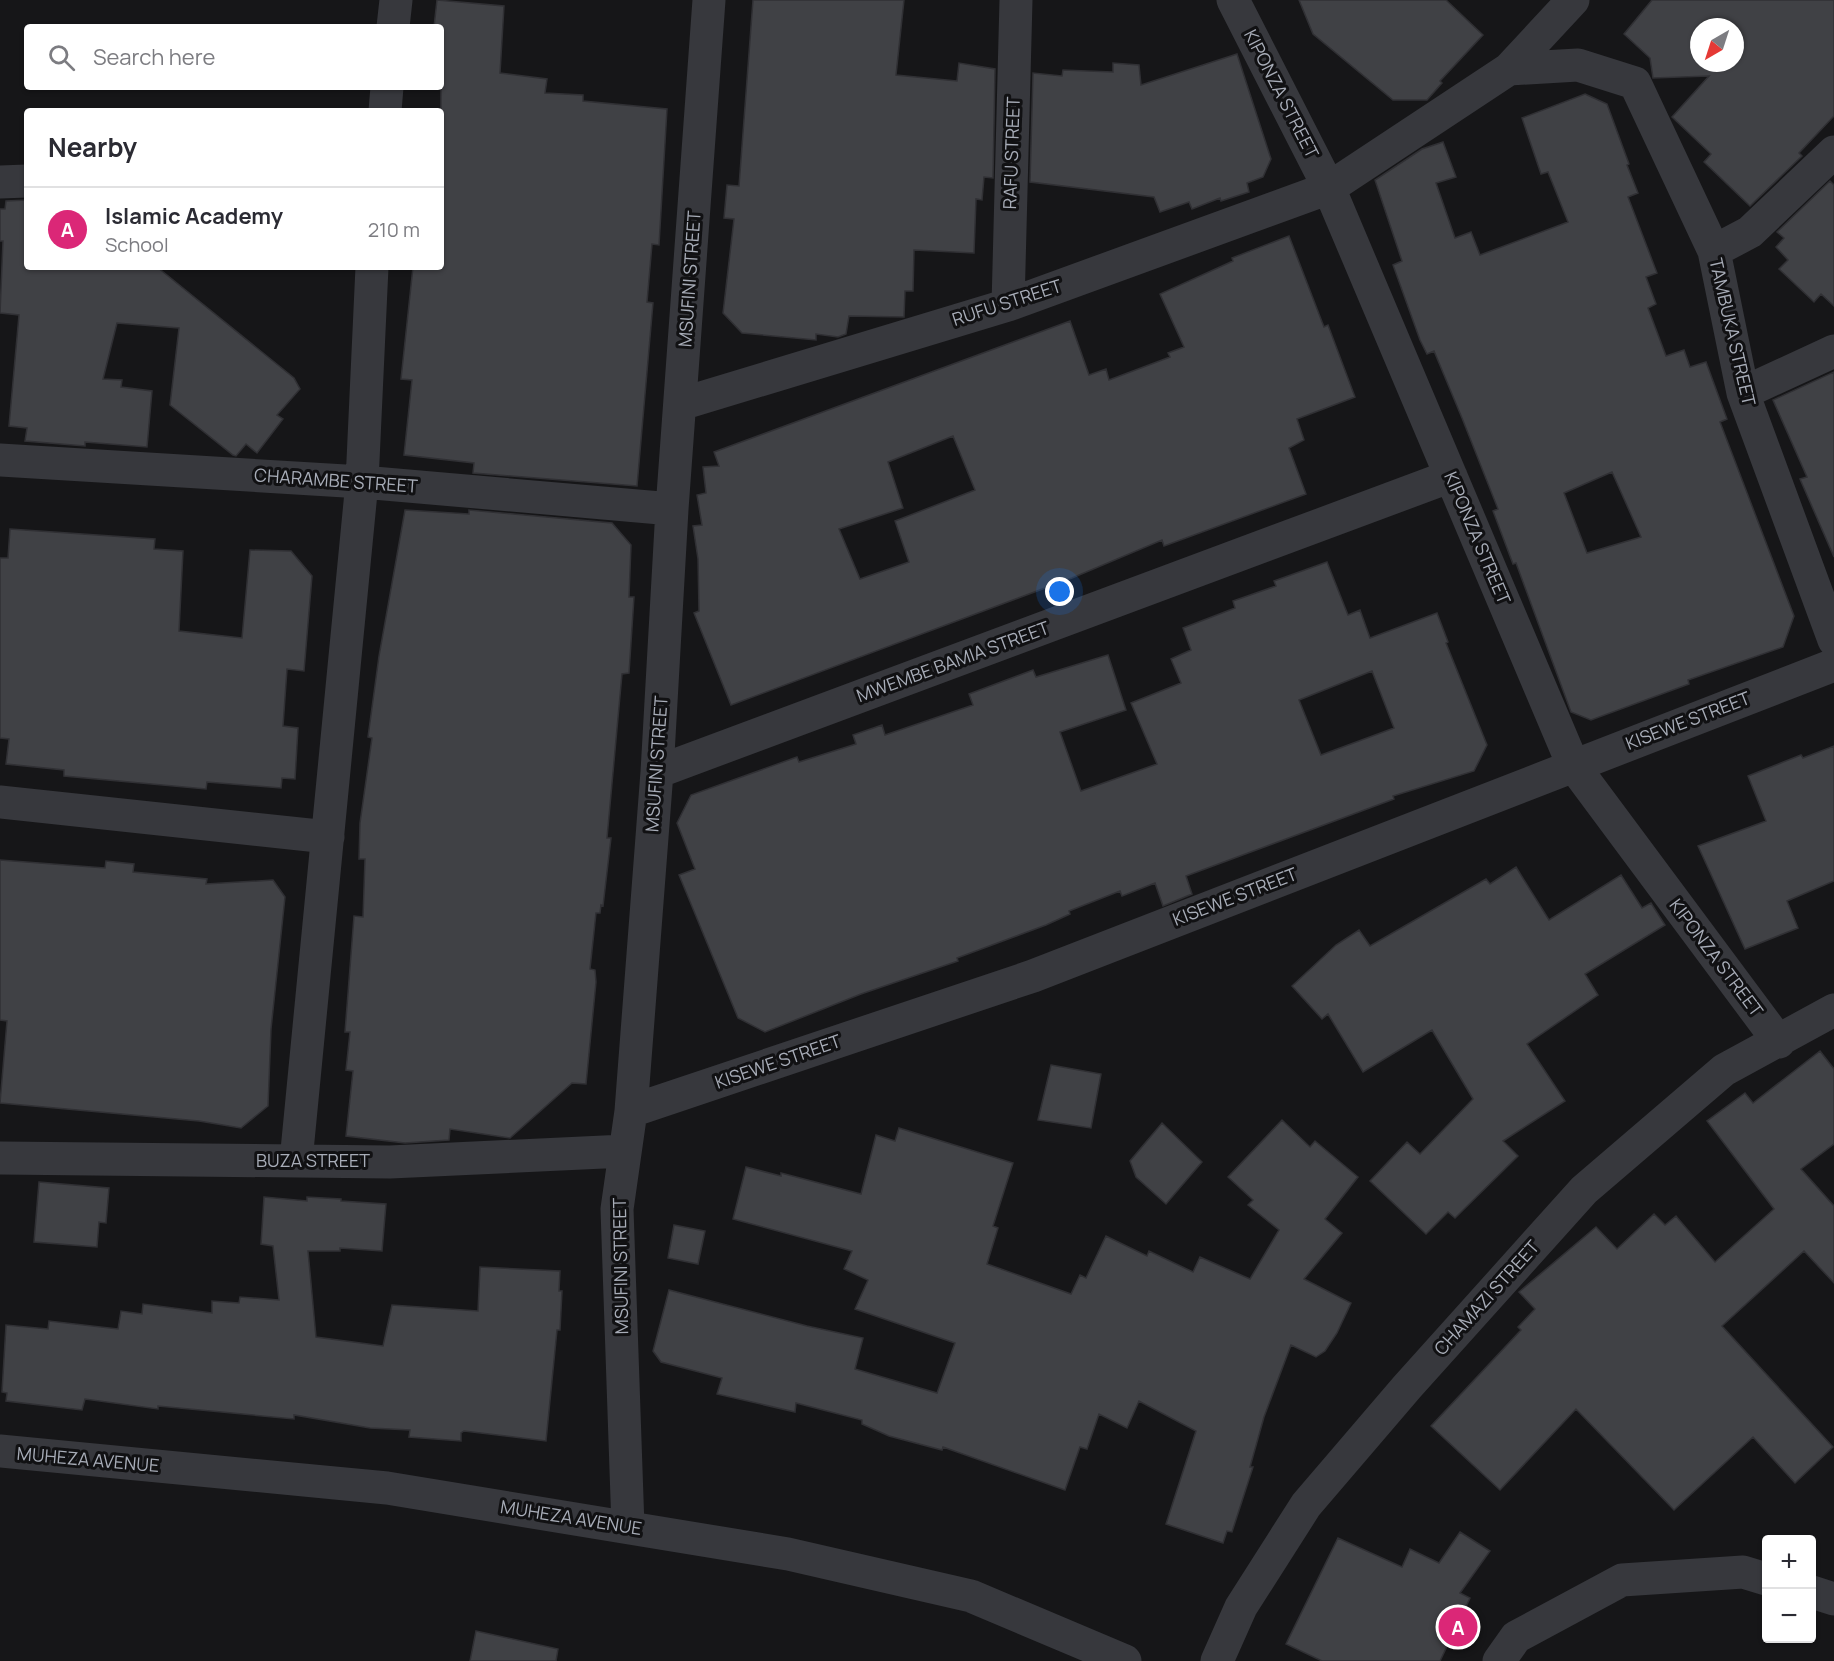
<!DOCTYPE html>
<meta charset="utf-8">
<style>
body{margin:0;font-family:Manrope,sans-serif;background:#f7f7f7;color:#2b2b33}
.controls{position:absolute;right:18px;bottom:18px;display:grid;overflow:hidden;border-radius:6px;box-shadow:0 2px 4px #0004}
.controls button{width:54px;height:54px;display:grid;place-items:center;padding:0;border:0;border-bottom:2px solid #e1e1e2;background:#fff;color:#2b2b33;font:30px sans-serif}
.compass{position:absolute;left:1690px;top:18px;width:54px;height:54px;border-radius:50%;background:#fff;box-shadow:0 2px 4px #0004;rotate:219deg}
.you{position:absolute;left:1060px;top:592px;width:21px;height:21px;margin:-15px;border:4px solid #fff;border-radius:50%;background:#1a73e8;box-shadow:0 0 0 9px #1a73e833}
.badge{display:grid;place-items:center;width:39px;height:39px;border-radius:50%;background:#db2777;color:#fff;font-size:20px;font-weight:700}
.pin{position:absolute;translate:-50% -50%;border:3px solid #fff;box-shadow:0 2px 6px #0006}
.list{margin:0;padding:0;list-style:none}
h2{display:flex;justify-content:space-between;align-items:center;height:78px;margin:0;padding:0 24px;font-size:26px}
h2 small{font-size:20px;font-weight:400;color:#7c7c81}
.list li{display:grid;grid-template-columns:39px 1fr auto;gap:18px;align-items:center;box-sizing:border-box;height:84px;padding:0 24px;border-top:2px solid #e1e1e2}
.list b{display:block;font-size:22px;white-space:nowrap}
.list p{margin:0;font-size:20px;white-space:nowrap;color:#7c7c81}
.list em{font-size:20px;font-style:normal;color:#7c7c81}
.icon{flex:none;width:33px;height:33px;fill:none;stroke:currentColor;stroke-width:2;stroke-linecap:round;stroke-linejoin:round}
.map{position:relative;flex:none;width:1834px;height:1661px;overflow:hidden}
.search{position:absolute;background:#fff;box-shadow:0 2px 4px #0004;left:24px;top:24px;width:420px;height:66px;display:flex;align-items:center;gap:15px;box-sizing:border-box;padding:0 21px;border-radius:6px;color:#7c7c81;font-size:22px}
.panel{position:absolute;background:#fff;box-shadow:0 2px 4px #0004;left:24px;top:108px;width:420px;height:162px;border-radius:6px}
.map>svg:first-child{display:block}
.building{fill:#404145;stroke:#303034;stroke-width:1.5;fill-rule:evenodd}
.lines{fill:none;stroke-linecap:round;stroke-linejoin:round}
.minor{stroke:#37383d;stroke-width:33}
.labels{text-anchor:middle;stroke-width:6;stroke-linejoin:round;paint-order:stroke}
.street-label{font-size:18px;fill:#a8adb8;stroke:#111113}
</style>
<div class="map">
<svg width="1834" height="1661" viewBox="0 0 1834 1661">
<rect width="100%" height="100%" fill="#161618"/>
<path class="building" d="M 437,0 L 504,6 L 500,73 L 547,79 L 545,93 L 583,95 L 583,101 L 667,109 L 659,245 L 652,244 L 647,302 L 653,303 L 637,486 L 473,473 L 474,463 L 404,455 L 412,380 L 401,379 L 413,267 L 441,267 L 441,27 L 434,27 Z
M 753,0 L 904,0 L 896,75 L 957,81 L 959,63 L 995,69 L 993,178 L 984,177 L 982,200 L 976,199 L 974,253 L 914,250 L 913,291 L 905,291 L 904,317 L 849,316 L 846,334 L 838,337 L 816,334 L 816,340 L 742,333 L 723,313 L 734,219 L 724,218 L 727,185 L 739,186 Z
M 1299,0 L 1446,0 L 1483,35 L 1440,81 L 1442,83 L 1427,100 L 1393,100 L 1313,34 Z
M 1652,0 L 1834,0 L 1834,116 L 1799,153 L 1802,156 L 1750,206 L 1704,162 L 1711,154 L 1672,117 L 1709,76 L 1653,78 L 1650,58 L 1624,34 ZM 1699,27 L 1735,27 L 1735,63 L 1699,63 Z
M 1237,54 L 1271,159 L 1263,177 L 1247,183 L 1249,192 L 1221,201 L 1220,198 L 1192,209 L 1189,202 L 1160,212 L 1154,197 L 1030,182 L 1033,73 L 1062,76 L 1063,70 L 1113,72 L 1113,63 L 1139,65 L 1141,85 Z
M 1585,94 L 1607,104 L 1629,164 L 1627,165 L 1638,193 L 1628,197 L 1657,273 L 1646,277 L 1656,304 L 1648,308 L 1666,356 L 1684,350 L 1690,367 L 1706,362 L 1727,419 L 1720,422 L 1794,616 L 1783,647 L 1688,680 L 1689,684 L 1591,720 L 1571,712 L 1516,563 L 1513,564 L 1493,511 L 1498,509 L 1462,418 L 1434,351 L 1427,354 L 1420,340 L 1393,265 L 1402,261 L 1375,180 L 1422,149 L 1443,142 L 1456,177 L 1436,183 L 1455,238 L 1471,232 L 1480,255 L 1568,222 L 1548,172 L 1541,174 L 1522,118 ZM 1612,472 L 1641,537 L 1587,553 L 1564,493 Z
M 1830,181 L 1834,185 L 1834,306 L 1821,294 L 1814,302 L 1779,269 L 1788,260 L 1776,247 L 1784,238 L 1777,232 Z
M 27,200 L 27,267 L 157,267 L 294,378 L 300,389 L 277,415 L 283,419 L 257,453 L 246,444 L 236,456 L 233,455 L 170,405 L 179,328 L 117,323 L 103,379 L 122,380 L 121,387 L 152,391 L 147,447 L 85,442 L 85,446 L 25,441 L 27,428 L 9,426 L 19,315 L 0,313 L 3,241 L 0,241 L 0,209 L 5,209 L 6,201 Z
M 1289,236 L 1324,327 L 1328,325 L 1355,397 L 1297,419 L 1304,440 L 1289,448 L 1306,494 L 1164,546 L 1162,540 L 1072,578 L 731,705 L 694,613 L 699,611 L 698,559 L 693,526 L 702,525 L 697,495 L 706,493 L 703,467 L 719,466 L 714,452 L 1070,321 L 1089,375 L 1106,369 L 1109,380 L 1170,357 L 1168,353 L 1184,347 L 1160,294 L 1233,261 L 1232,258 ZM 953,436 L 975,490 L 895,521 L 909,562 L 860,579 L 839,529 L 903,508 L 888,462 Z
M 1834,372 L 1834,557 L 1800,479 L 1807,477 L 1773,400 Z
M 405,510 L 469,514 L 469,510 L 612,523 L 631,545 L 629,597 L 634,597 L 629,673 L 622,674 L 607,838 L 611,838 L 603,906 L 601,905 L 600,913 L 596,913 L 590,969 L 595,970 L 596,982 L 586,1084 L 572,1083 L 510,1138 L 450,1129 L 449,1140 L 405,1143 L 346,1136 L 353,1071 L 346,1070 L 350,1032 L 345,1032 L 354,916 L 363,917 L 365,859 L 359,859 L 360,823 L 372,738 L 368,737 L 379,656 Z
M 10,529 L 155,539 L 154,549 L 183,551 L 179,631 L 242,638 L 250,550 L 291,551 L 312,576 L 304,671 L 287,669 L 283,726 L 298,728 L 295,779 L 282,778 L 281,788 L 207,782 L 206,789 L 64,776 L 64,770 L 6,764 L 9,739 L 0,738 L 0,558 L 8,558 Z
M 1327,562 L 1348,615 L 1360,610 L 1370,638 L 1437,613 L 1448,642 L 1446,643 L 1487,745 L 1474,771 L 1393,796 L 1394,799 L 1186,876 L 1192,894 L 1163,906 L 1155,883 L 1122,896 L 1120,891 L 1069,911 L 1070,914 L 1046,925 L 957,958 L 958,961 L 861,994 L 765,1032 L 738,1018 L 679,875 L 695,869 L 677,823 L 691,795 L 797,757 L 799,762 L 856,744 L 853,735 L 882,725 L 885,735 L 973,705 L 969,694 L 1033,670 L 1036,677 L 1108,655 L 1126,710 L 1060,732 L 1081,791 L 1157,764 L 1131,703 L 1181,683 L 1171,659 L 1191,650 L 1183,628 L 1235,608 L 1233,601 L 1276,586 L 1274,581 ZM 1372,671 L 1394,728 L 1321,755 L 1299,700 Z
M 1834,746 L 1834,881 L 1787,901 L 1798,928 L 1745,949 L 1698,846 L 1766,821 L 1748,776 L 1801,755 L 1803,758 Z
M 0,860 L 105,868 L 106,861 L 134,864 L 133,872 L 207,879 L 206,884 L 273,880 L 285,897 L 271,1029 L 268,1106 L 241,1128 L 199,1121 L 0,1103 L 7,1021 L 0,1020 Z
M 1516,867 L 1549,920 L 1621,875 L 1642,908 L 1651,903 L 1665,925 L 1585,974 L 1598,995 L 1527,1044 L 1565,1101 L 1503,1141 L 1518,1156 L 1455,1218 L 1448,1212 L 1426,1234 L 1370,1181 L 1407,1142 L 1420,1154 L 1473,1099 L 1432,1030 L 1363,1072 L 1328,1014 L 1322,1019 L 1292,986 L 1336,945 L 1359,930 L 1370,946 L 1486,879 L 1490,884 Z
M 1820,1051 L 1834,1069 L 1834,1144 L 1801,1169 L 1834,1206 L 1834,1283 L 1804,1251 L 1722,1326 L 1833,1447 L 1795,1483 L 1753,1437 L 1674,1510 L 1576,1409 L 1500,1490 L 1431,1426 L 1521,1330 L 1518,1327 L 1535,1309 L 1519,1292 L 1596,1227 L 1617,1249 L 1654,1214 L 1665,1225 L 1676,1216 L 1715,1262 L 1774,1209 L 1707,1121 L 1745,1093 L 1753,1103 Z
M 1051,1065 L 1101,1074 L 1091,1128 L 1038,1120 Z
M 1282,1120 L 1310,1147 L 1315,1141 L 1358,1177 L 1325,1219 L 1342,1233 L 1304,1279 L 1351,1303 L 1337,1333 L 1325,1351 L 1316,1357 L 1291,1345 L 1264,1417 L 1250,1467 L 1253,1467 L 1232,1532 L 1227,1531 L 1223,1543 L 1166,1524 L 1196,1431 L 1139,1401 L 1127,1428 L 1099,1414 L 1087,1449 L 1080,1447 L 1065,1490 L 943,1447 L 942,1450 L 889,1436 L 862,1424 L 862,1420 L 796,1403 L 795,1412 L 717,1394 L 722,1378 L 661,1362 L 653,1351 L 669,1290 L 807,1326 L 863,1338 L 855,1369 L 937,1393 L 955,1343 L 855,1309 L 868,1280 L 844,1269 L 852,1251 L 733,1219 L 746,1167 L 781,1176 L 781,1173 L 861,1194 L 876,1135 L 895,1141 L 899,1128 L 1013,1163 L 993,1226 L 998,1228 L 987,1264 L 1071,1294 L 1080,1275 L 1086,1278 L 1106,1236 L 1147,1256 L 1149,1251 L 1193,1272 L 1200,1257 L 1250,1279 L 1279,1230 L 1248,1205 L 1253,1200 L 1228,1177 Z
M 1162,1123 L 1202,1162 L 1166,1204 L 1136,1177 L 1130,1161 Z
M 39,1182 L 109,1188 L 106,1223 L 99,1222 L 97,1247 L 34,1242 Z
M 264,1197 L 307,1201 L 307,1197 L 341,1199 L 341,1201 L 386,1204 L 382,1251 L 340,1248 L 340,1251 L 308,1251 L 316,1337 L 383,1346 L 392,1305 L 478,1311 L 480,1267 L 560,1271 L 559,1291 L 562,1291 L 560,1330 L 557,1330 L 546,1441 L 464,1431 L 461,1433 L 461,1441 L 409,1437 L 410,1430 L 370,1428 L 294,1415 L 294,1419 L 158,1406 L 158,1409 L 85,1399 L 82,1410 L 6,1401 L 7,1393 L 2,1392 L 6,1325 L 48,1329 L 49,1321 L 118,1329 L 121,1311 L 142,1314 L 143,1304 L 212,1313 L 212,1301 L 239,1303 L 240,1297 L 279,1300 L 273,1246 L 261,1244 Z
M 674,1225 L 705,1231 L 698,1264 L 668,1258 Z
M 1460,1532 L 1490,1551 L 1460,1593 L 1470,1598 L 1440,1661 L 1322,1661 L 1286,1644 L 1338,1538 L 1402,1567 L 1410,1549 L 1439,1563 Z
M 476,1631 L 558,1649 L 556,1661 L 470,1661 Z"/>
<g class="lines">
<path class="minor" d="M 1233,0 L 1329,188 L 1573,765 L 1779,1042
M 393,27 L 396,0
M 1509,69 L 1578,65 L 1635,83 L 1714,251 L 1743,393 L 1834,640
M 385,111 L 387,87
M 0,182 L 27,181
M 1714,251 L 1750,232 L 1834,152
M 1008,305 L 1016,0
M 1743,393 L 1834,351
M 681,404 L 1008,305 L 1329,188 L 1509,69 L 1573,0
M 0,460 L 362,482 L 672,509
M 657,772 L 1451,476
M 0,802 L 328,837
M 631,1111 L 1033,976 L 1834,665
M 0,1158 L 390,1162 L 625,1151
M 296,1161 L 362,482 L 372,267
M 0,1451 L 387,1488 L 788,1554 L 971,1596 L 1125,1661
M 628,1527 L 617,1209 L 631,1111 L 657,772 L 672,509 L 709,0
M 1812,1592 L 1834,1599
M 1217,1661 L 1241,1607 L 1306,1505 L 1407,1387 L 1584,1190 L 1724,1070 L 1834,1010
M 1499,1661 L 1516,1637 L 1622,1580 L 1743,1572 L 1766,1579"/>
</g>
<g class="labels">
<g class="street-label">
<text transform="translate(1281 94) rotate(63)" y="6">KIPONZA STREET</text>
<text transform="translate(1012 153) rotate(-88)" y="6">RAFU STREET</text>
<text transform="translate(690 279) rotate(-86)" y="6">MSUFINI STREET</text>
<text transform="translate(1007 303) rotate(-18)" y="6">RUFU STREET</text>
<text transform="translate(1732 332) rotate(77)" y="6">TAMBUKA STREET</text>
<text transform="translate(336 481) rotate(4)" y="6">CHARAMBE STREET</text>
<text transform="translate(1477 538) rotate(67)" y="6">KIPONZA STREET</text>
<text transform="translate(953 662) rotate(-20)" y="6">MWEMBE BAMIA STREET</text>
<text transform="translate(1688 721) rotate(-21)" y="6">KISEWE STREET</text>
<text transform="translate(657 764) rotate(-86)" y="6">MSUFINI STREET</text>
<text transform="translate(1235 897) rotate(-21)" y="6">KISEWE STREET</text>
<text transform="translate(1716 958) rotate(53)" y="6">KIPONZA STREET</text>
<text transform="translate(778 1062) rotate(-19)" y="6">KISEWE STREET</text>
<text x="313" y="1167">BUZA STREET</text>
<text transform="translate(621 1266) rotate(-91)" y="6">MSUFINI STREET</text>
<text transform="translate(1487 1298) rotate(-48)" y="6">CHAMAZI STREET</text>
<text transform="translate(88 1460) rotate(5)" y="6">MUHEZA AVENUE</text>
<text transform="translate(571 1518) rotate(9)" y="6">MUHEZA AVENUE</text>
</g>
</g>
</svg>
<div class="controls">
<button>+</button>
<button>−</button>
</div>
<svg class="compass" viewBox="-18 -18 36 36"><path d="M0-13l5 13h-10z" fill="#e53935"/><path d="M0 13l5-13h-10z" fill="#7c7c81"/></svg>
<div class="you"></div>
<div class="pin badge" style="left:1458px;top:1627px">A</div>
<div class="search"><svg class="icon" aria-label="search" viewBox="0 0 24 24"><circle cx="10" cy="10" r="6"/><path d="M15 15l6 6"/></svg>Search here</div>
<section class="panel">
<h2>Nearby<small></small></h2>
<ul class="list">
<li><span class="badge">A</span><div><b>Islamic Academy</b><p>School</p></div><em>210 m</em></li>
</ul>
</section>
</div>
